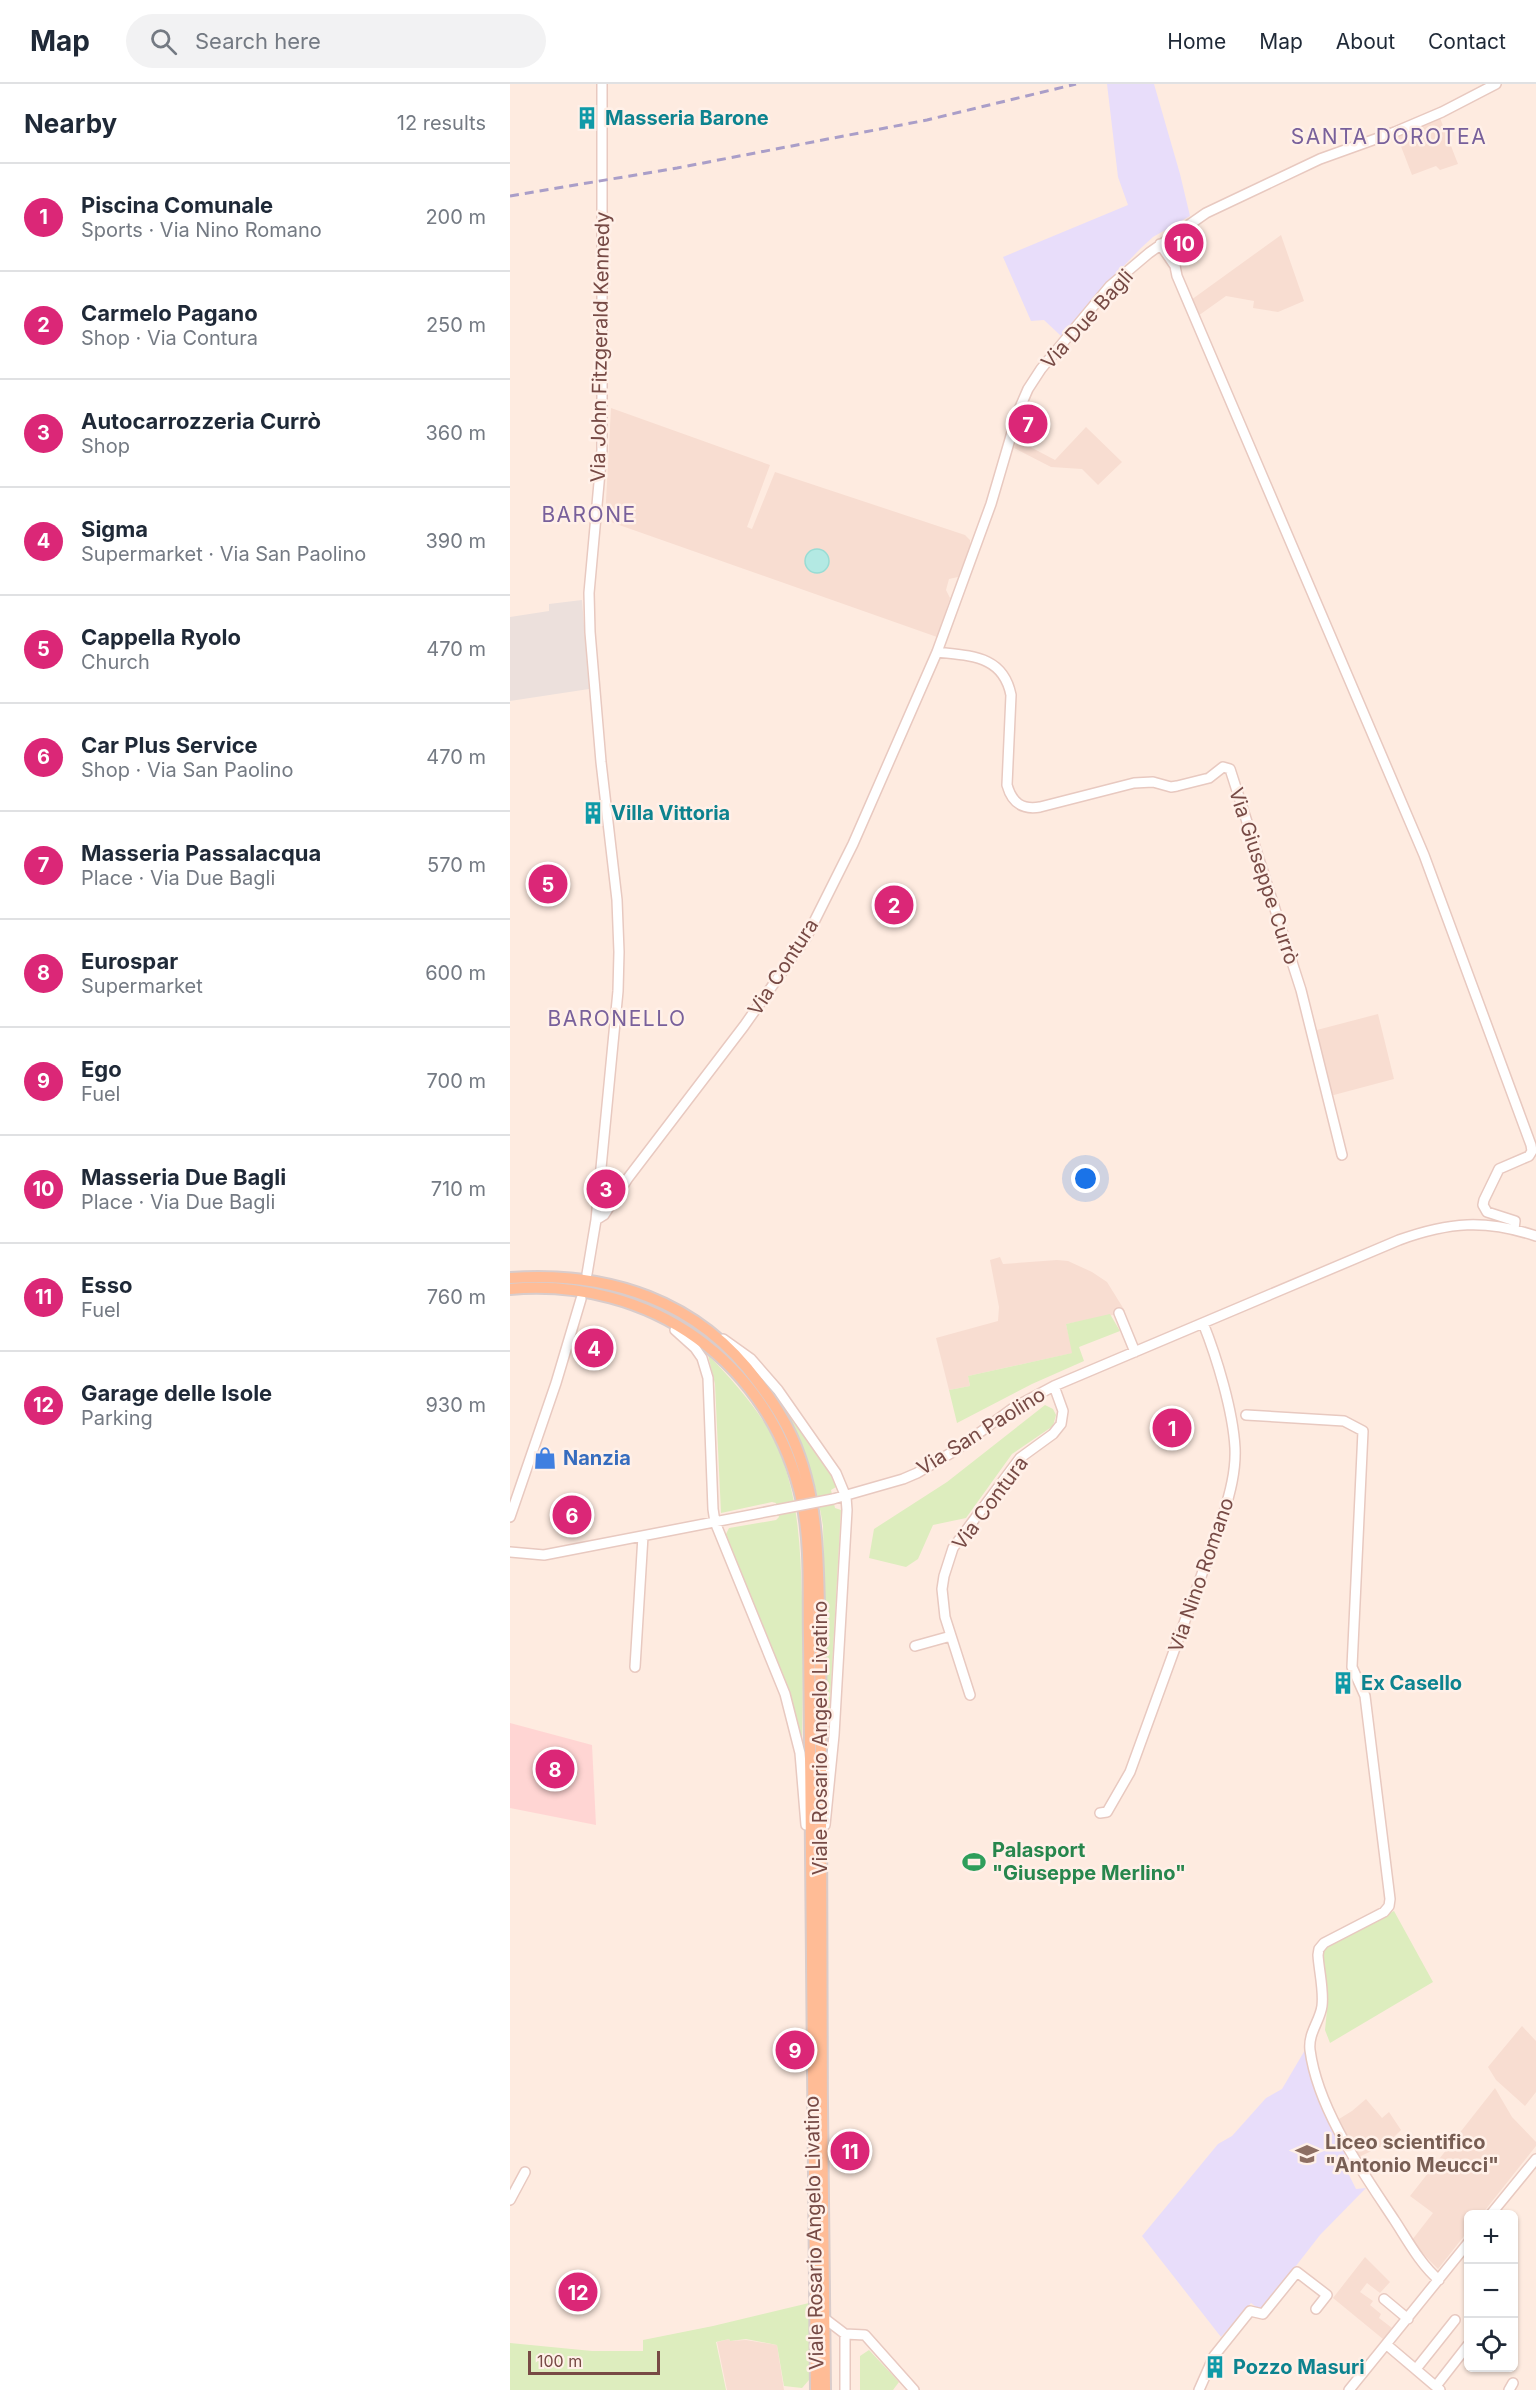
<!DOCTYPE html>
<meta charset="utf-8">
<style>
body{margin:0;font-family:Inter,sans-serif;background:#f2f2f3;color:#1f2937}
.controls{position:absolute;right:18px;bottom:18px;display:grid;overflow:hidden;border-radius:9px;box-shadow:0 2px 4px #0004}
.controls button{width:54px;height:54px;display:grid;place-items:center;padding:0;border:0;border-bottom:2px solid #e0e1e3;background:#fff;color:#1f2937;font:30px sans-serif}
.scale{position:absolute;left:18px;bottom:15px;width:132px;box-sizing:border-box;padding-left:6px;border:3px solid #774a45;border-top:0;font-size:16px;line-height:21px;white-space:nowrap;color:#774a45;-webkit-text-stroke:4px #fff0e8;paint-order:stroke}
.you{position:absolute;left:576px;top:1095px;width:21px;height:21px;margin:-15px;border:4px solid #fff;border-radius:50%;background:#1a73e8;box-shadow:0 0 0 9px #1a73e833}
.badge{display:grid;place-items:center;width:39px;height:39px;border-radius:50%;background:#db2777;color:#fff;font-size:20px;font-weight:700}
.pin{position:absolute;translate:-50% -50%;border:3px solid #fff;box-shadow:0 2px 6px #0006}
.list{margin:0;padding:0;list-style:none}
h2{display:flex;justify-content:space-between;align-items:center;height:78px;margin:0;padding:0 24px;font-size:26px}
h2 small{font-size:20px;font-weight:400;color:#747a83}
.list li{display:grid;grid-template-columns:39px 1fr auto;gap:18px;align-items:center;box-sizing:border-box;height:108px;padding:0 24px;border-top:2px solid #e0e1e3}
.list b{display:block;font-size:22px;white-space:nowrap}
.list p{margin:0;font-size:20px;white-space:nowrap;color:#747a83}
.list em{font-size:20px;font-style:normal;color:#747a83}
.icon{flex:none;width:33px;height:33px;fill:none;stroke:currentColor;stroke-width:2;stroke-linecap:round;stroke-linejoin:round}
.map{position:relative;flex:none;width:1026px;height:2306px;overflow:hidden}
header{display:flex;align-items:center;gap:36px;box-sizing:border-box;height:84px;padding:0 30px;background:#fff;border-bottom:2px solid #e0e1e3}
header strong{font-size:28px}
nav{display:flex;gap:33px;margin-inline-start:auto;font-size:21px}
.search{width:420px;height:54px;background:#f2f2f3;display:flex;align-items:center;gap:15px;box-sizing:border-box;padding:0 21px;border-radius:33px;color:#747a83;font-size:22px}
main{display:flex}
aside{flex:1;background:#fff}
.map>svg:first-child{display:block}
.residential{fill:#f8ddd1}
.commercial{fill:#ffd5d3}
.industrial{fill:#ece0dc}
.education{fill:#e8ddfa}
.green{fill:#ddedbe}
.water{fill:#b3e9e3;stroke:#99dcd4;stroke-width:1.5}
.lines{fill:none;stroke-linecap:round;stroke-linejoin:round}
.minor-casing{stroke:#e8c9c0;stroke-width:12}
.major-casing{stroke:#d9cccb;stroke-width:14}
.minor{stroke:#fff;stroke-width:9}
.major{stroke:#ffbc96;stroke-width:10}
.rail{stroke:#aa9ec8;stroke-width:3;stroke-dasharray:9 6;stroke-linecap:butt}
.minor-bridge-casing{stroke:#e8c9c0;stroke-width:12;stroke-linecap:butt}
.minor-bridge{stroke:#fff;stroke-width:9}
.labels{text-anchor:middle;stroke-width:5;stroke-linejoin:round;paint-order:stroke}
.culture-label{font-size:20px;font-weight:bold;fill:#0d838f;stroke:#fff0e8;text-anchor:start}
.street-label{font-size:20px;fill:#774a45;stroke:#fff0e8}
.shop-label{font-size:20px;font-weight:bold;fill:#366cbe;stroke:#fff0e8;text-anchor:start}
.leisure-label{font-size:20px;font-weight:bold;fill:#27864d;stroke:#fff0e8;text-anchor:start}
.education-label{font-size:20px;font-weight:bold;fill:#785e54;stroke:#fff0e8;text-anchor:start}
.neighbourhood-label{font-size:21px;letter-spacing:1.5px;fill:#78609b;stroke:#fff0e8}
</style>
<header>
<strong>Map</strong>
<div class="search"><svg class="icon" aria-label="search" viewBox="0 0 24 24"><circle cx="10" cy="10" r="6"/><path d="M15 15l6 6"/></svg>Search here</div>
<nav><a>Home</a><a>Map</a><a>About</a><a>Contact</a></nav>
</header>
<main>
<aside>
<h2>Nearby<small>12 results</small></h2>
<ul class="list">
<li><span class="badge">1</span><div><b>Piscina Comunale</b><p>Sports · Via Nino Romano</p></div><em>200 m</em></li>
<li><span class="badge">2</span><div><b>Carmelo Pagano</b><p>Shop · Via Contura</p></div><em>250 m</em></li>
<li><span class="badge">3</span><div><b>Autocarrozzeria Currò</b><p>Shop</p></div><em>360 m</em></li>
<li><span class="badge">4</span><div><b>Sigma</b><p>Supermarket · Via San Paolino</p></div><em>390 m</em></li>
<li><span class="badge">5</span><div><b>Cappella Ryolo</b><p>Church</p></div><em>470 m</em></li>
<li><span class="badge">6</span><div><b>Car Plus Service</b><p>Shop · Via San Paolino</p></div><em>470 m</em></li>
<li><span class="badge">7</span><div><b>Masseria Passalacqua</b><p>Place · Via Due Bagli</p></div><em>570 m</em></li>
<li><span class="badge">8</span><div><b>Eurospar</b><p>Supermarket</p></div><em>600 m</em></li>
<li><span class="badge">9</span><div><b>Ego</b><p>Fuel</p></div><em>700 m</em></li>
<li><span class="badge">10</span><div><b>Masseria Due Bagli</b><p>Place · Via Due Bagli</p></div><em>710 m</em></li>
<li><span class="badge">11</span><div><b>Esso</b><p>Fuel</p></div><em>760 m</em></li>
<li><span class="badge">12</span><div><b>Garage delle Isole</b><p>Parking</p></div><em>930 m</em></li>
</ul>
</aside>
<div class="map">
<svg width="1026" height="2306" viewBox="0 0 1026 2306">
<rect width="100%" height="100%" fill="#feebe0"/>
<path class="residential" d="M 930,34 L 948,80 L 930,86 L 926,82 L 902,91 L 887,52 Z
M 771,151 L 794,217 L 768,228 L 743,224 L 744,217 L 716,212 L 688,232 L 681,216 Z
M 101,324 L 260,381 L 237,443 L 242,445 L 265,388 L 455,451 L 460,456 L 460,463 L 448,493 L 439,495 L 436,506 L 440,514 L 427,553 L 95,436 Z
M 576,343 L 612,378 L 588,401 L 572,385 L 541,383 L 504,364 L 507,356 L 545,376 Z
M 868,930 L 884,995 L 820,1012 L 803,947 Z
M 490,1173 L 493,1180 L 547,1176 L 558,1177 L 582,1188 L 597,1198 L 615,1227 L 603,1231 L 556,1240 L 563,1269 L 458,1292 L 460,1302 L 439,1306 L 426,1254 L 488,1237 L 489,1223 L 480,1176 Z
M 1012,1942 L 1026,1957 L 1026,2008 L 1015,2022 L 986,1996 L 978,1983 Z
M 985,2004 L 1002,2033 L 1026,2058 L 1026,2062 L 972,2130 L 958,2130 L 958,2147 L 928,2185 L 911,2168 L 902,2156 L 923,2129 L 900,2112 Z
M 856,2015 L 872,2034 L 879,2028 L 891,2046 L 878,2059 L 849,2073 L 829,2035 L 842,2027 Z
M 855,2173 L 880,2198 L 870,2209 L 857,2199 L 850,2208 L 863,2217 L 860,2221 L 871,2230 L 869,2234 L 882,2244 L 873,2255 L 823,2214 Z
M 219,2255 L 220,2257 L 236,2256 L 267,2261 L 274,2306 L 217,2306 L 207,2258 Z"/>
<path class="commercial" d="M 0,1639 L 82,1661 L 86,1741 L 0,1724 Z"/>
<path class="industrial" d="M 72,516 L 79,605 L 0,617 L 0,533 L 39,527 L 39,520 Z"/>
<path class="education" d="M 597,0 L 644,0 L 670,90 L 680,132 L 643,153 L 631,164 L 581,216 L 551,252 L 534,236 L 521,237 L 493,173 L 618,121 L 608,93 Z
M 795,1966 L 803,2001 L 841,2078 L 836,2085 L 846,2105 L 856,2104 L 810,2151 L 751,2227 L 741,2219 L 711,2253 L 632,2152 L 708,2060 L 722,2052 L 756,2014 L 772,2005 Z"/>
<path class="green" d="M 600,1230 L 610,1247 L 569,1263 L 574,1277 L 522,1300 L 447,1339 L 439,1306 L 460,1302 L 458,1292 L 562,1269 L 556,1240 Z
M 198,1271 C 220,1293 239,1315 256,1341 C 288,1394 290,1455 292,1514 C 293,1562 293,1609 292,1657 L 279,1608 L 215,1452 L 219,1444 L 266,1436 L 269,1433 L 266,1419 L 262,1418 L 211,1429 L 205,1300 Z
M 259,1299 L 321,1387 L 326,1403 L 321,1406 L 325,1424 L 331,1426 L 318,1653 L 313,1442 C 304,1383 288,1351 259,1299 Z
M 535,1321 L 543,1325 L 546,1331 L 543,1342 L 502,1370 L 456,1434 L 423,1441 L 408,1475 L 396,1483 L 359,1474 L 364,1445 L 437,1398 Z
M 884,1827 L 923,1898 L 820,1959 L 815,1946 L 818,1916 L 815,1915 L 811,1875 L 813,1866 L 819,1860 Z
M 299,2219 L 299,2296 L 292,2304 L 274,2302 L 267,2261 L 236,2255 L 220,2257 L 219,2255 L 206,2258 L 216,2306 L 0,2306 L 0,2259 L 82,2267 L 133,2267 L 133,2256 L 203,2242 Z
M 359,2266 L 389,2298 L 383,2306 L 350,2306 L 350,2272 Z"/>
<path class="water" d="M295 477a12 12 0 1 1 24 0a12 12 0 1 1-24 0Z"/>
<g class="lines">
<g class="minor-casing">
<path id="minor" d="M 650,160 L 665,182 L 667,192 L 914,771 L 1021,1061 L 1022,1067 L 1019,1072 L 989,1085 L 974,1116 L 973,1121 L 977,1128 L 1005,1137 L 1004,1145
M 427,568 C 460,572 493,571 501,611 L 497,701 C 502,719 512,726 530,723 L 624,699 L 643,698 L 661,703 L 667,702 L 699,694 L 713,683 L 720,685 L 791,906 L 832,1071
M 86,1136 L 94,1131 L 118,1094 L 234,942 L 296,854 L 343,760 L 427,568 L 481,420 L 508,328 L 518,305 L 531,285 L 600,202 L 639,169 L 696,129 L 810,75 L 885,48 L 932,28 L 986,0
M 77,1190 L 86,1136 L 108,907 L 109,868 L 107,816 L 91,678 L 80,548 L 79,509 L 92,366 L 92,0
M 609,1229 L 625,1268
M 165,1246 L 185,1264 L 192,1274 L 198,1294 L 203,1425 L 205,1438 L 275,1610 L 290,1669 L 296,1741
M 213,1255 L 241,1275 L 268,1306 L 326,1389 L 336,1413 L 337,1426 L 324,1651 L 315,1741
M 736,1331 L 834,1337 L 853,1347 L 842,1583 L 855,1612 L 880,1815 L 879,1822 L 874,1828 L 814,1859 L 809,1865 L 808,1871 C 809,1887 814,1906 812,1922 C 810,1937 798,1949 800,1966 C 808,2026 852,2087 885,2137 C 898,2157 911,2181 929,2196
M 323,1415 L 393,1395 L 407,1389 L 446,1366 L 503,1324 L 544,1302 L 889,1156 C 939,1138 975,1135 1026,1152
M 0,1433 L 46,1299 L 71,1215
M 0,1468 L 34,1471 L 266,1426
M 405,1562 L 441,1552
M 125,1583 L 133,1452
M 460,1611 L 435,1533 L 432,1505 L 434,1492 L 443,1464 L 510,1374 L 543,1350 L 551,1340 L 553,1327 L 544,1302
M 590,1729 L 597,1728 L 620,1688 L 713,1432 C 720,1409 726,1387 725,1364 C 723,1327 707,1274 693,1239
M 0,2116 L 15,2088
M 981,2130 L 1026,2075
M 874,2215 L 898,2235
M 314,2234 L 335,2250 L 355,2251 L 404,2306
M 335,2250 L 335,2306
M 877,2261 L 930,2306
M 906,2285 L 945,2236
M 926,2302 L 958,2261
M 689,2306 L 704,2272 L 740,2227 L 753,2230 L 787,2188 L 817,2211 L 806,2225
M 839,2306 L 958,2159
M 999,2306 L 1003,2299"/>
</g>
<g class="major-casing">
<path id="major" d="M 0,1194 C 98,1187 188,1216 248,1298 C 261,1315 273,1333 282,1353 C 307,1409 308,1467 309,1526 C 311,1590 311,1653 311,1716 C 311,1913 312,2109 315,2306
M 0,1205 C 140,1193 262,1278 292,1418 C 301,1462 298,1509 299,1554 L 306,2306"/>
</g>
<use href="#minor" class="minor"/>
<use href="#major" class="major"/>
<path class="rail" d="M 0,112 L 167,84 L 417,36 L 566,0"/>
<g class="minor-bridge-casing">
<path id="minor-bridge" d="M 266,1426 L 323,1415"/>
</g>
<use href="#minor-bridge" class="minor-bridge"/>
</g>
<defs>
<g id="building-bare" transform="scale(1.8)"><path d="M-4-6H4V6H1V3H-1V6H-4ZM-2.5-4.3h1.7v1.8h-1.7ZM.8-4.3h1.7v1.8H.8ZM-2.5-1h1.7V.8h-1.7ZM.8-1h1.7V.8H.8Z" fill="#0f9aa8" stroke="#fff0e8" stroke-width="2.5" paint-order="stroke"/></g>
<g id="shop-bare" transform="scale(1.8)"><path d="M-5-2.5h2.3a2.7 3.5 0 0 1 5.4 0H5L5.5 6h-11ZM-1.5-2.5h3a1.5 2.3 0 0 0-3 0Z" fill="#3f7fe0" stroke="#fff0e8" stroke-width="2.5" paint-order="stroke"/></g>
<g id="stadium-bare" transform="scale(1.8)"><path d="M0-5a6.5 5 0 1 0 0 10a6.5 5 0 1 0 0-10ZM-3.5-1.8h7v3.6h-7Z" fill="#2e9e5b" stroke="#fff0e8" stroke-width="2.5" paint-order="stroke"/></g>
<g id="school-bare" transform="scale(1.8)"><path d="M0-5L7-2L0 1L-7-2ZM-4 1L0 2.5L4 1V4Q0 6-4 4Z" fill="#8d6e63" stroke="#fff0e8" stroke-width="2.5" paint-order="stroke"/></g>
</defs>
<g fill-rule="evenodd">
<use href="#building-bare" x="77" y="34"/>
<use href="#building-bare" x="83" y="729"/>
<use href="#shop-bare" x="35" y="1374"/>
<use href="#building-bare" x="833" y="1599"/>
<use href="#stadium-bare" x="464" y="1778"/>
<use href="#school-bare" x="797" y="2070"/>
<use href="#building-bare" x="705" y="2283"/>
</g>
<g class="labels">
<g class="culture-label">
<text x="95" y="41">Masseria Barone</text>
<text x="101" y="736">Villa Vittoria</text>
<text x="851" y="1606">Ex Casello</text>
<text x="723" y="2290">Pozzo Masuri</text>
</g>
<g class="street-label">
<text transform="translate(577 235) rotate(-48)" y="7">Via Due Bagli</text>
<text transform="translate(90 263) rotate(-89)" y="7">Via John Fitzgerald Kennedy</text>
<text transform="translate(754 792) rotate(72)" y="7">Via Giuseppe Currò</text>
<text transform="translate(273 883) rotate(-57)" y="7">Via Contura</text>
<text transform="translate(471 1347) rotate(-32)" y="7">Via San Paolino</text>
<text transform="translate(480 1419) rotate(-53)" y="7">Via Contura</text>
<text transform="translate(691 1491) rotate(-71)" y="7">Via Nino Romano</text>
<text transform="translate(310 1654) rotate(-90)" y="7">Viale Rosario Angelo Livatino</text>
<text transform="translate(304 2149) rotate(-91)" y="7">Viale Rosario Angelo Livatino</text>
</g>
<g class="shop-label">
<text x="53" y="1381">Nanzia</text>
</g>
<g class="leisure-label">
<text x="482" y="1773">Palasport<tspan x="482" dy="23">"Giuseppe Merlino"</tspan></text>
</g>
<g class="education-label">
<text x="815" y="2065">Liceo scientifico<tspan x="815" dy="23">"Antonio Meucci"</tspan></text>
</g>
<g class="neighbourhood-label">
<text x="879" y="60">SANTA DOROTEA</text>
<text x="79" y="438">BARONE</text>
<text x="107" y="942">BARONELLO</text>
</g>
</g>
</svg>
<div class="controls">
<button>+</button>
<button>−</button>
<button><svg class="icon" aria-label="locate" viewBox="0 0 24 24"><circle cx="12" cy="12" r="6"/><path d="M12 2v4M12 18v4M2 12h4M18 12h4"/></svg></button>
</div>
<div class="scale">100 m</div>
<div class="you"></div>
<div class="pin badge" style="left:662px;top:1344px">1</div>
<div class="pin badge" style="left:384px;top:821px">2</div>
<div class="pin badge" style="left:96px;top:1105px">3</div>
<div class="pin badge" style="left:84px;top:1264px">4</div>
<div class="pin badge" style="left:38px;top:800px">5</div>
<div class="pin badge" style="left:62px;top:1431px">6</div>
<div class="pin badge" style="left:518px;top:340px">7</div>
<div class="pin badge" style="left:45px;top:1685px">8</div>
<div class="pin badge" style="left:285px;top:1966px">9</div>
<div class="pin badge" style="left:674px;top:159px">10</div>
<div class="pin badge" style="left:340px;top:2067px">11</div>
<div class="pin badge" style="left:68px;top:2208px">12</div>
</div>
</main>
